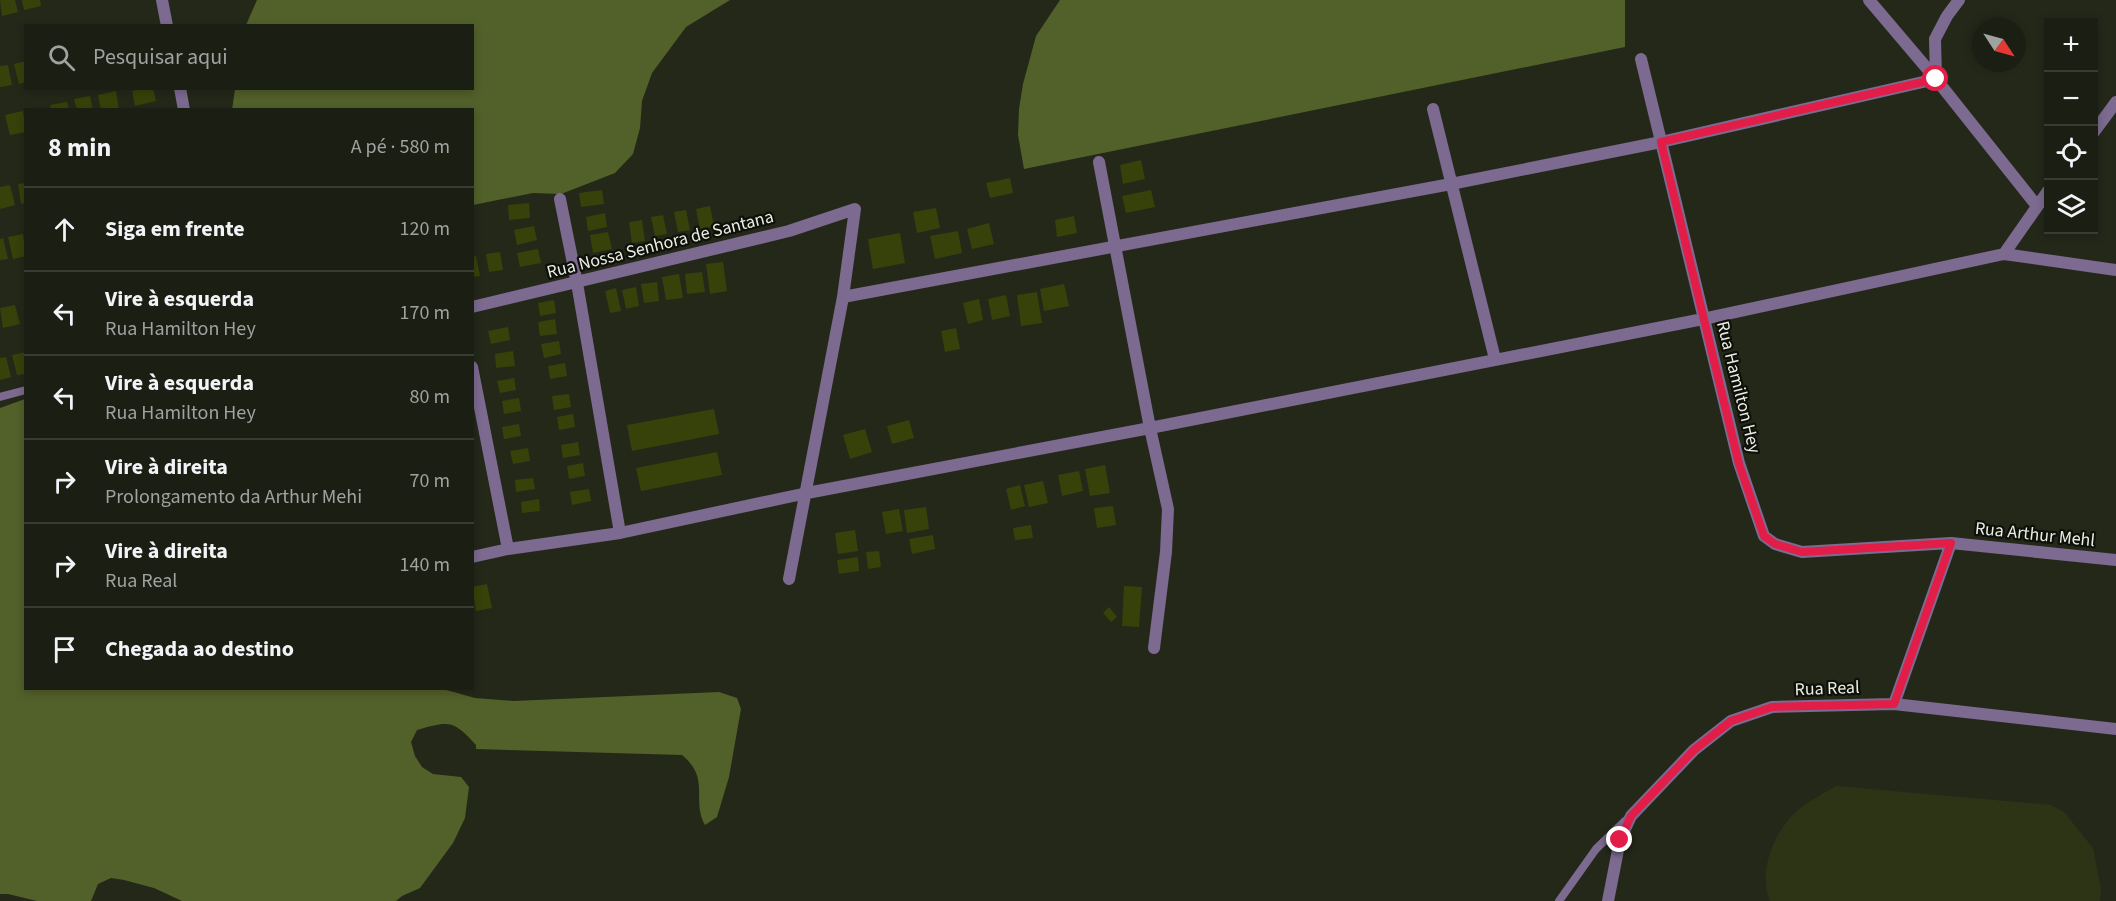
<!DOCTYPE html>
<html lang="pt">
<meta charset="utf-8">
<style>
body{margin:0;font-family:"Source Sans 3",sans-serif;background:#24271c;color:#f1f3f6}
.controls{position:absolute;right:18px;top:18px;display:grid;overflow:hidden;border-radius:0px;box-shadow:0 3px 9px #0003}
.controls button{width:54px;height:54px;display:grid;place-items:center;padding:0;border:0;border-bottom:2px solid #393c33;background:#1b1e13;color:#f1f3f6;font:30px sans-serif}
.compass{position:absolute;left:1972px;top:18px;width:54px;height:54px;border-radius:50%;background:#1b1e13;box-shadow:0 3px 9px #0003;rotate:126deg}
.stop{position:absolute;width:18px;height:18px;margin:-14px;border:4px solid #e11d48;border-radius:50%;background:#fff}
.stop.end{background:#e11d48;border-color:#fff;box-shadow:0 2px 6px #0008}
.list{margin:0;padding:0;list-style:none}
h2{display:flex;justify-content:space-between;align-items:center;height:78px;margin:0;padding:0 24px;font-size:26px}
h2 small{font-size:20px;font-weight:400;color:#a0a2a0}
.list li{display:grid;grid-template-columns:39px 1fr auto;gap:18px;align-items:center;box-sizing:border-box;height:84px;padding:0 24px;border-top:2px solid #393c33}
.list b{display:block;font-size:22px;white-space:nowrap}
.list p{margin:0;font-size:20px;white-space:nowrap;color:#a0a2a0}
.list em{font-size:20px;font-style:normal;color:#a0a2a0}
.icon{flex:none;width:33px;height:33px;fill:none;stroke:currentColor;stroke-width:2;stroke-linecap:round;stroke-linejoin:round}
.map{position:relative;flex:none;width:2116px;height:901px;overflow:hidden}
.search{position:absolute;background:#1b1e13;box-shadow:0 3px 9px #0003;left:24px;top:24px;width:450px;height:66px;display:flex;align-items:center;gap:15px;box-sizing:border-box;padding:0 21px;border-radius:0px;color:#a0a2a0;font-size:22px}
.panel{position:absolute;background:#1b1e13;box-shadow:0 3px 9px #0003;left:24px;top:108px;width:450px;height:582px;border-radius:0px}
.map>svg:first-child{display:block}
.green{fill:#2d3416}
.forest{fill:#52602a}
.building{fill:#364209}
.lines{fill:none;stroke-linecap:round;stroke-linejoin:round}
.lane{stroke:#7c6a90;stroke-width:8}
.street{stroke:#7c6a90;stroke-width:12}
.route{stroke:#e11d48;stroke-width:8}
.labels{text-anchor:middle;stroke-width:4.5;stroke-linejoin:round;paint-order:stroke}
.street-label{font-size:18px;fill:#ebeee4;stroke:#0e1009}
</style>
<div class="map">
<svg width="2116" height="901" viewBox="0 0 2116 901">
<rect width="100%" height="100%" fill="#242819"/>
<path class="green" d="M 1836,786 L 2051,805 L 2064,812 L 2093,848 L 2101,889 L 2100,901 L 1770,901 C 1759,873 1771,840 1790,818 C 1802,804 1821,795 1836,786 Z"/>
<path class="forest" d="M 257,0 L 730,0 L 686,27 L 652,73 L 642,101 L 640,128 L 633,154 L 615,173 L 561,194 L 533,193 L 473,205 L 472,110 L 232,110 L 235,89 L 472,88 L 472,26 L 246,25 Z
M 1060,0 L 1625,0 L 1625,47 L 1024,169 L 1018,135 L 1019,109 L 1023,84 L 1036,36 Z
M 25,399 L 26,688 L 439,688 L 475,698 L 514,701 L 719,692 L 737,698 L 741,709 L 729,777 L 717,817 L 705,825 C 691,799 711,779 682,755 L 476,749 L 476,745 C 453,719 448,721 417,730 L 411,742 L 415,756 L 422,767 L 433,774 L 461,777 L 469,787 L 465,818 L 453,843 L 420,888 L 402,896 L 396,901 L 182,901 L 154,888 L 124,880 L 111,878 L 98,884 L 91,901 L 37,901 L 8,894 L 0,894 L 0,408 Z"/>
<path class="building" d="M 0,0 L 15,0 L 18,12 L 2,16 Z
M 22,0 L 40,0 L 41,6 L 24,10 Z
M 26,61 L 26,82 L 19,84 L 14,64 Z
M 8,65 L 12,85 L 0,87 L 0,66 Z
M 144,88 L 153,88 L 156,101 L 135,106 L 132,91 Z
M 116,91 L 119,110 L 101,110 L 98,95 Z
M 90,96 L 93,110 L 77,110 L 74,99 Z
M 67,102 L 69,110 L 51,110 L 50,105 Z
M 23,111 L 26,132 L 10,135 L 5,115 Z
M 1141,160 L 1145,179 L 1123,184 L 1120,165 Z
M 1010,178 L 1013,193 L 990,198 L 986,183 Z
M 26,183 L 26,203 L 21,204 L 18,184 Z
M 10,185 L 15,205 L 0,209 L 0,187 Z
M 602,190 L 604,204 L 581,207 L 579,193 Z
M 1151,190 L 1155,207 L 1126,213 L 1122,196 Z
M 529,203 L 530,218 L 509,220 L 508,205 Z
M 710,206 L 714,226 L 700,229 L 696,209 Z
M 936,208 L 940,228 L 917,233 L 913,212 Z
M 686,210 L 690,230 L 678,232 L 674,212 Z
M 605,213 L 607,227 L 588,231 L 586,217 Z
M 663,215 L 667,234 L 655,236 L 651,217 Z
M 1074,216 L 1077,233 L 1057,237 L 1055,220 Z
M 642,220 L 645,241 L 632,243 L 629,222 Z
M 989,223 L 994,244 L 972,249 L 967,229 Z
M 534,226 L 537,240 L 517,245 L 514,230 Z
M 958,231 L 962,253 L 935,259 L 930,236 Z
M 608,232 L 612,249 L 593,253 L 590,235 Z
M 900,233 L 905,263 L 873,269 L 868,239 Z
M 23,234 L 26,256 L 13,259 L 8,237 Z
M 3,238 L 8,259 L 0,260 L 0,239 Z
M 538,249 L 541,263 L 520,267 L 517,253 Z
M 500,252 L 503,270 L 489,272 L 486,254 Z
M 476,256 L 480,276 L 472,277 L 472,257 Z
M 723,262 L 727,291 L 710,294 L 706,264 Z
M 702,272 L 705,292 L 687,294 L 685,274 Z
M 679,274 L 683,298 L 666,300 L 662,277 Z
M 657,282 L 659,301 L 644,303 L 641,284 Z
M 1064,284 L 1069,306 L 1044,311 L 1040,289 Z
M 636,287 L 639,306 L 626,309 L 622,290 Z
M 616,288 L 621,311 L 610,313 L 605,291 Z
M 1037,292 L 1042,323 L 1021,326 L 1017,295 Z
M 1006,295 L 1010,316 L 992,320 L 988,299 Z
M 979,299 L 983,320 L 968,324 L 963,303 Z
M 554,300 L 556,313 L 540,316 L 538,303 Z
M 15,305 L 20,324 L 3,328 L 0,308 Z
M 555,319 L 557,334 L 540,336 L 538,322 Z
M 508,327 L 510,340 L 491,344 L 488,331 Z
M 956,328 L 960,349 L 945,352 L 941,331 Z
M 559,341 L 561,354 L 544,358 L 541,344 Z
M 513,351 L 515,366 L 496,368 L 495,354 Z
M 26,352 L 26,374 L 17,375 L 12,355 Z
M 6,357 L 11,377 L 0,380 L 0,358 Z
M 565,363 L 567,376 L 550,379 L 548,366 Z
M 514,378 L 516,390 L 500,393 L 497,381 Z
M 569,394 L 571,407 L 554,410 L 552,396 Z
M 519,398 L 521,411 L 504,414 L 502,401 Z
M 714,409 L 719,434 L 632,451 L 627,425 Z
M 573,414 L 575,427 L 559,430 L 557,417 Z
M 909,420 L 914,438 L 892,444 L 887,426 Z
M 519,424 L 521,436 L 504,439 L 502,427 Z
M 865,429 L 872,452 L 850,459 L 843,435 Z
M 578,442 L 580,455 L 563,458 L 561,445 Z
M 528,448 L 530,461 L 513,464 L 510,451 Z
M 717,452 L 722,475 L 641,491 L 636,468 Z
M 583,463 L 585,476 L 569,479 L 567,466 Z
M 1105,465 L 1110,493 L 1090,496 L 1085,469 Z
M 1079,471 L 1083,491 L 1062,496 L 1058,475 Z
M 533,478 L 535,489 L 516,492 L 515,480 Z
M 1043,481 L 1048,503 L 1029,507 L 1024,485 Z
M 1020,485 L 1025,506 L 1011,510 L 1006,489 Z
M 589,489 L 591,501 L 572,505 L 570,492 Z
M 539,499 L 540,511 L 522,513 L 521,502 Z
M 1113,506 L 1116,525 L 1097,528 L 1094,508 Z
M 926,507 L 929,529 L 907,533 L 904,510 Z
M 899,509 L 903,531 L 886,534 L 882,512 Z
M 1031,525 L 1033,538 L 1015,540 L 1013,528 Z
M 855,530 L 858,551 L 838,554 L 835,533 Z
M 933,535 L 935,549 L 912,554 L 909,539 Z
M 879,551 L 881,567 L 868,569 L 866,552 Z
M 858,557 L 859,571 L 839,574 L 837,560 Z
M 487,584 L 492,608 L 476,611 L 472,587 Z
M 1124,586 L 1142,587 L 1139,627 L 1122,626 Z
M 1109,607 L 1117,617 L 1111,622 L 1103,613 Z"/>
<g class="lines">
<path class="lane" d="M 0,397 L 26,390
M 1559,901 L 1596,849 L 1625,821"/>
<path class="street" d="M 162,0 L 167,26
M 1869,0 L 1936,79 L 2037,206
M 1641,59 L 1739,463 L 1764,536 L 1775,544 L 1802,552 L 1951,543 L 2116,560
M 1936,79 L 1935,39 L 1947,16 L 1959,0
M 180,88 L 184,110
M 1433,109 L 1495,359
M 2094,132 L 2116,102
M 1099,162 L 1150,428 L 1168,509 L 1166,552 L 1154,648
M 560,199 L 577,283 L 620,533
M 2004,254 L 2048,191
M 843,297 L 1451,184 L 1661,142 L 1936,79
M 472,307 L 789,231 L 855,209 L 843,297 L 789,579
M 472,367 L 508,549
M 472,557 L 508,549 L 620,533 L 807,493 L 1150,428 L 1703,319 L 2004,254 L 2116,270
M 1894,704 L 1951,543
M 1608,901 L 1620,840 L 1631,816 L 1694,750 L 1731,721 L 1772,707 L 1894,704 L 2116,729"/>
</g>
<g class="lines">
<path class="route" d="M 1620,840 L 1631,816 L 1694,750 L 1731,721 L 1772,707 L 1894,704 L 1951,543 L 1802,552 L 1775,544 L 1764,536 L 1739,464 L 1661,142 L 1936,79"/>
</g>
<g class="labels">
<g class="street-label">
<text transform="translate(660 244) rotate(-14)" y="6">Rua Nossa Senhora de Santana</text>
<text transform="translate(1739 387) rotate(76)" y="6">Rua Hamilton Hey</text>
<text transform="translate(2035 534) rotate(6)" y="6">Rua Arthur Mehl</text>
<text transform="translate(1827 688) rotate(-2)" y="6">Rua Real</text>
</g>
</g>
</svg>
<div class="controls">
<button>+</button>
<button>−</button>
<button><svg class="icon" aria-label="locate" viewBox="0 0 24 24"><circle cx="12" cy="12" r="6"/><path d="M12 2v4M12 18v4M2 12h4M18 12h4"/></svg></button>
<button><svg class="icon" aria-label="layers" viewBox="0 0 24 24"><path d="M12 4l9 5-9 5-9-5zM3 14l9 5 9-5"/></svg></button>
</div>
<svg class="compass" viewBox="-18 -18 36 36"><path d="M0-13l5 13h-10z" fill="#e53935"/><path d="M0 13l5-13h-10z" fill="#a0a2a0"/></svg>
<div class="stop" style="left:1936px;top:79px"></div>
<div class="stop end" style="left:1620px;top:840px"></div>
<div class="search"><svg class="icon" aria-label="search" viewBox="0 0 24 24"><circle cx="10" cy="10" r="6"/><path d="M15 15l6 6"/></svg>Pesquisar aqui</div>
<section class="panel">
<h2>8 min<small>A pé · 580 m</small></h2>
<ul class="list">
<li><svg class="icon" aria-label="ahead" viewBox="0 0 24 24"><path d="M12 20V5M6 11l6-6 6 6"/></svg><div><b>Siga em frente</b></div><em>120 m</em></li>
<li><svg class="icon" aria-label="left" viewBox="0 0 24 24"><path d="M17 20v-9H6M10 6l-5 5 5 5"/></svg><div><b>Vire à esquerda</b><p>Rua Hamilton Hey</p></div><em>170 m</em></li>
<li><svg class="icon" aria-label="left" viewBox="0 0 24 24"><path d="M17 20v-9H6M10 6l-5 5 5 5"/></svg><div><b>Vire à esquerda</b><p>Rua Hamilton Hey</p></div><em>80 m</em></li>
<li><svg class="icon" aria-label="right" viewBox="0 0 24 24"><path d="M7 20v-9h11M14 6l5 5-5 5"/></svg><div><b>Vire à direita</b><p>Prolongamento da Arthur Mehi</p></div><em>70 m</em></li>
<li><svg class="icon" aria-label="right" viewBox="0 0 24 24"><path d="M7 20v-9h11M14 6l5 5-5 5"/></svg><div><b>Vire à direita</b><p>Rua Real</p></div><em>140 m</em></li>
<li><svg class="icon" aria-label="arrive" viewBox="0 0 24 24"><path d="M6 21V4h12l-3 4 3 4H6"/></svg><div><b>Chegada ao destino</b></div></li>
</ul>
</section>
</div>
